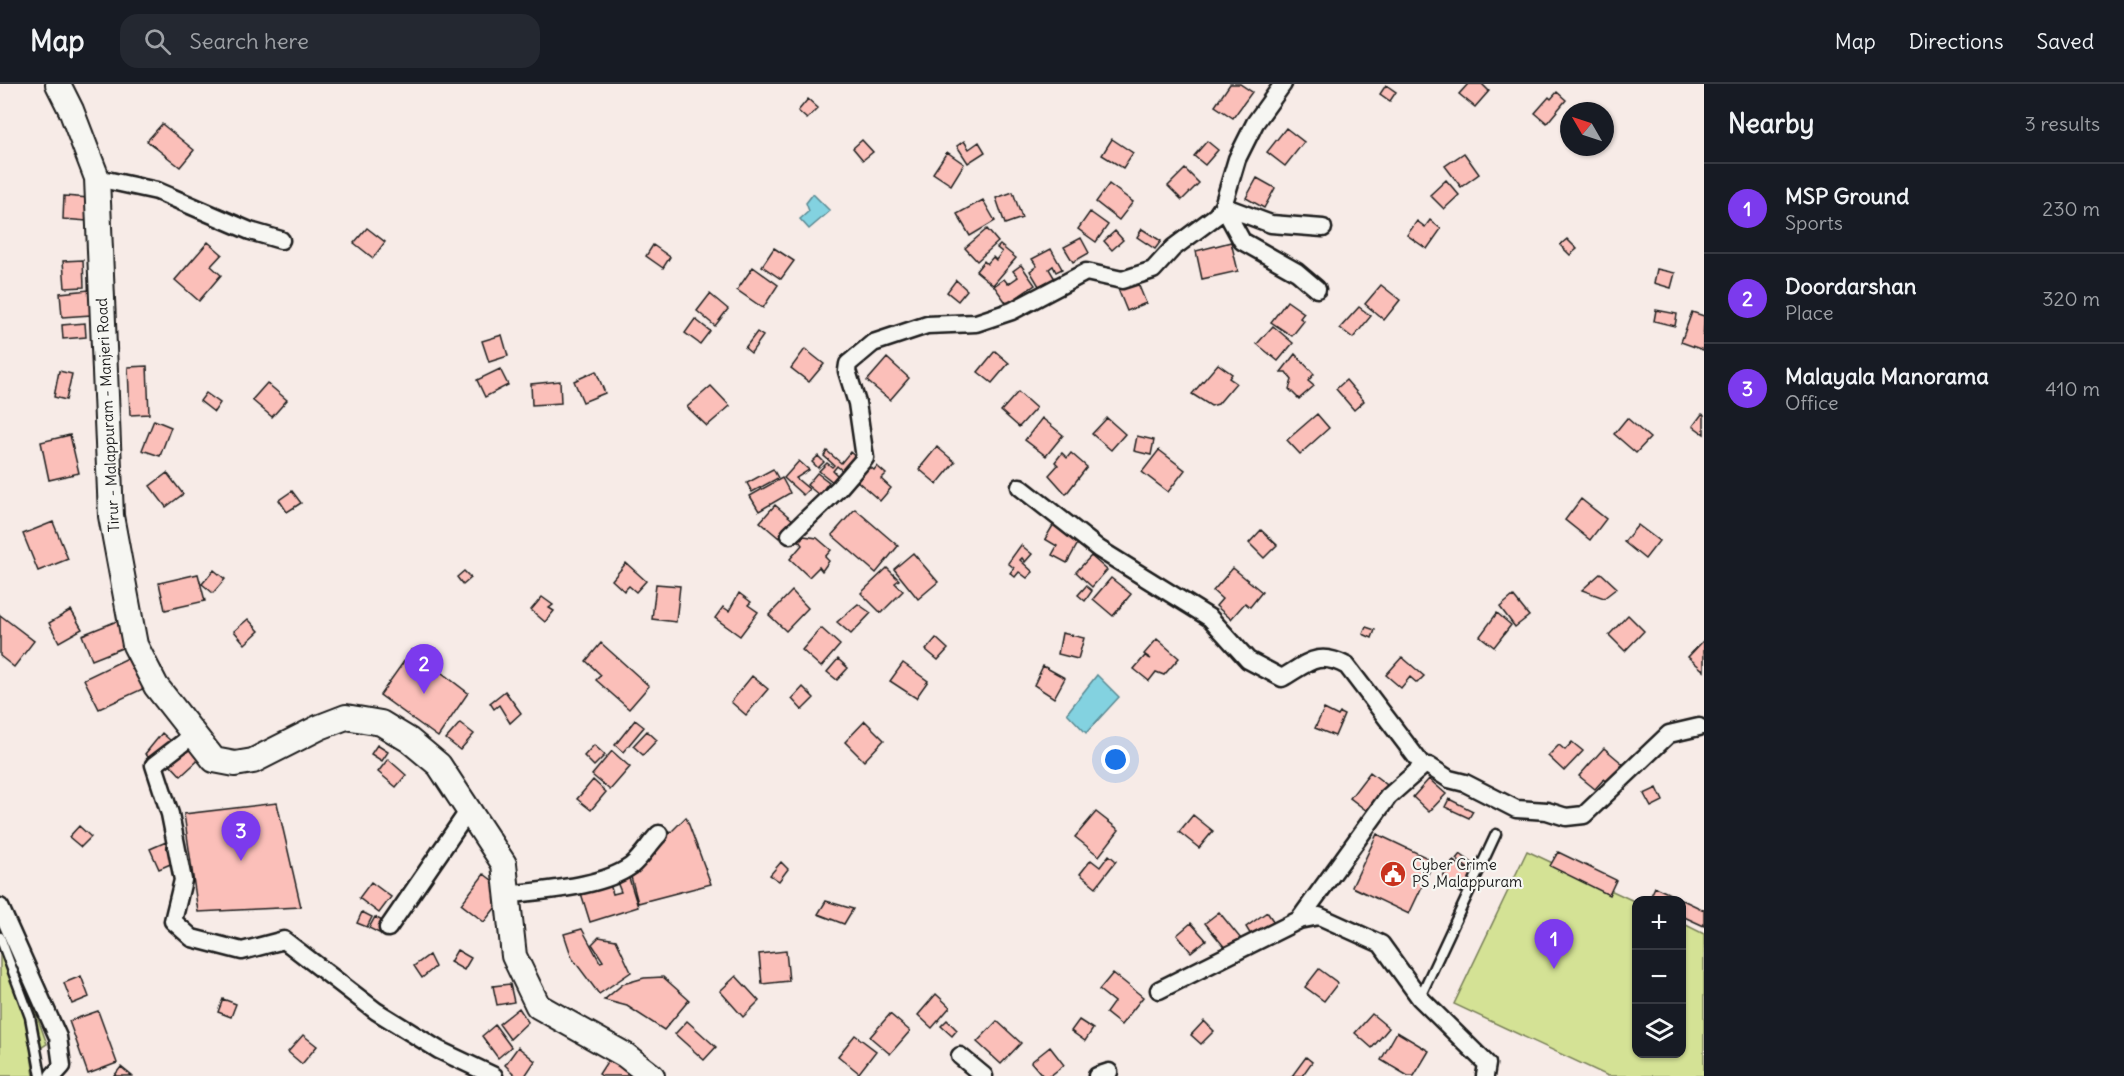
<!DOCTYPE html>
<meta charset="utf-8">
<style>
body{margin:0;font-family:Delius,sans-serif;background:#242831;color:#f1f3f6}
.controls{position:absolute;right:18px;bottom:18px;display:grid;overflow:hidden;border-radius:12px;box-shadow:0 2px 4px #0004}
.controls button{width:54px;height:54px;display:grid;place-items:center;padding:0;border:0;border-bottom:2px solid #363941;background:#171b24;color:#f1f3f6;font:30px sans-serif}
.compass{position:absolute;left:1560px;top:18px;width:54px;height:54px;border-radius:50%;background:#171b24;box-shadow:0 2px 4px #0004;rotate:309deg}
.you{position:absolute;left:1116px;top:676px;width:21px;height:21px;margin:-15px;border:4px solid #fff;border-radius:50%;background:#1a73e8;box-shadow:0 0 0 9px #1a73e833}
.badge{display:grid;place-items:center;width:39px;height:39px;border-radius:50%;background:#7c3aed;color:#fff;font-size:20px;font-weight:700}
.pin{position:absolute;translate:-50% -50px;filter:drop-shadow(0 2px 3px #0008)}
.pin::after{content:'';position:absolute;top:32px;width:21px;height:18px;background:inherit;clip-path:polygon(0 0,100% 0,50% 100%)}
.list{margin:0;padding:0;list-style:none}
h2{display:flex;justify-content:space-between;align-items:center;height:78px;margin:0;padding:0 24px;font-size:26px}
h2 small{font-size:20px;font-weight:400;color:#9ea1a6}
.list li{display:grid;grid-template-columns:39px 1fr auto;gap:18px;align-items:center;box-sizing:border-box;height:90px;padding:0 24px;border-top:2px solid #363941}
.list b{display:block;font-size:22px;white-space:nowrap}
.list p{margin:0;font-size:20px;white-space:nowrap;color:#9ea1a6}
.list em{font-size:20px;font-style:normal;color:#9ea1a6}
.icon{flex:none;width:33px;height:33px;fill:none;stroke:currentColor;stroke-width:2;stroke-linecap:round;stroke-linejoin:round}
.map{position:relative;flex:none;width:1704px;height:992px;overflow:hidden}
header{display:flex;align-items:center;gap:36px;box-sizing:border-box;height:84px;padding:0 30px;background:#171b24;border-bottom:2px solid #363941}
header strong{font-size:28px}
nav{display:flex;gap:33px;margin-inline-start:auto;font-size:21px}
.search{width:420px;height:54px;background:#242831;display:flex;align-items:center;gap:15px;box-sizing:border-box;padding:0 21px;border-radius:18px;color:#9ea1a6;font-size:22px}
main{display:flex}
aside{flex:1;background:#171b24}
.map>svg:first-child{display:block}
.green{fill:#d4e295;stroke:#787f58;stroke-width:1.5}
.water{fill:#83d2e0;stroke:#5a8992;stroke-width:1.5}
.building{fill:#fbbfb9;stroke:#1c1c1c;stroke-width:1.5}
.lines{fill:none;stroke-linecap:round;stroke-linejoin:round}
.service-casing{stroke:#1c1c1c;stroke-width:13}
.minor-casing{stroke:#1c1c1c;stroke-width:21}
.secondary-casing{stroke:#1c1c1c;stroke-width:28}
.service{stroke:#f6f6f2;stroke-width:8}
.minor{stroke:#f6f6f2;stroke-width:16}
.secondary{stroke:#f6f6f2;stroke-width:24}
.labels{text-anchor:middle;stroke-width:4.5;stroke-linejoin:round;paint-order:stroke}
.street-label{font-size:15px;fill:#1c1c1c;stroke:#f6f6f2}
.poi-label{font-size:15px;fill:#1c1c1c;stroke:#f6f6f2;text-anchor:start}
</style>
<header>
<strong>Map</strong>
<div class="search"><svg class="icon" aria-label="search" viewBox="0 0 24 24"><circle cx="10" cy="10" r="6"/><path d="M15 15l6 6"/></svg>Search here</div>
<nav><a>Map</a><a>Directions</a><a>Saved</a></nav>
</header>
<main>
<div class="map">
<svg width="1704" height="992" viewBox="0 0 1704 992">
<rect width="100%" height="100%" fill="#f7ebe7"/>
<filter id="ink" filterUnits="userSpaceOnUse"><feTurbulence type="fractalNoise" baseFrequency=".0167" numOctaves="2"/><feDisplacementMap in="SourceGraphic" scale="12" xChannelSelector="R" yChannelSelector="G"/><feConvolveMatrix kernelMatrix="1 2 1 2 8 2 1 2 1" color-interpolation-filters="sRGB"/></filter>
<g filter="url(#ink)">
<path class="green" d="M 1527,767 L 1636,818 L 1636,970 L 1682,970 L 1682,839 L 1704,850 L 1704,992 L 1608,992 L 1454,920 Z
M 0,830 L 47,960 L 31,970 L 34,992 L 0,992 Z"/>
<path class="water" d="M 813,110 L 830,127 L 809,145 L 800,135 L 809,127 L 806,119 Z
M 1097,591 L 1119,613 L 1086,649 L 1067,629 Z"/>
<path class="building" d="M 1230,0 L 1240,0 L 1252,8 L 1233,34 L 1215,22 Z
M 1468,0 L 1482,0 L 1489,7 L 1475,23 L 1459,10 Z
M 1386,1 L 1396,8 L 1390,17 L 1380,10 Z
M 1557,8 L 1566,16 L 1547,39 L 1535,29 L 1549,13 L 1551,15 Z
M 808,15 L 818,24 L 807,35 L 798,27 Z
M 162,40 L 194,66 L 180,83 L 147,57 Z
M 1286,44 L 1304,58 L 1285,82 L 1267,68 Z
M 1112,55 L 1133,69 L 1123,84 L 1102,71 Z
M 862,56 L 873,68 L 863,76 L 853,64 Z
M 964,57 L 969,65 L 979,58 L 985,68 L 968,79 L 957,62 Z
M 1207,57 L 1218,66 L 1205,81 L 1194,72 Z
M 947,68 L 964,80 L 951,101 L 933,89 Z
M 1464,69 L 1479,90 L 1461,103 L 1445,82 Z
M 1185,85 L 1199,99 L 1182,116 L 1168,102 Z
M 1257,94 L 1275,104 L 1264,124 L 1246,114 Z
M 1446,96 L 1459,111 L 1444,125 L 1430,111 Z
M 1109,100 L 1133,118 L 1119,136 L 1096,118 Z
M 1013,108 L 1022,134 L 1005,140 L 996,114 Z
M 64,112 L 89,114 L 87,137 L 63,135 Z
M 983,116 L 995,137 L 970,152 L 957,130 Z
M 1090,128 L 1108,141 L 1096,158 L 1078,145 Z
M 1430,136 L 1441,145 L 1427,165 L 1407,151 L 1417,137 L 1425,143 Z
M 367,144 L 385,158 L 373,174 L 354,159 Z
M 987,145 L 998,158 L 977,177 L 965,164 Z
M 1142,145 L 1161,157 L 1155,165 L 1137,153 Z
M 1115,147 L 1123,156 L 1112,166 L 1104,157 Z
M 1081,154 L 1089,169 L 1073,178 L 1064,163 Z
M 1567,155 L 1577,165 L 1570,171 L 1560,161 Z
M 208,158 L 222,170 L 211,182 L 221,191 L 199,217 L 175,196 Z
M 1231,158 L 1238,187 L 1202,195 L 1196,167 Z
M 653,161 L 670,173 L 663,184 L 646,172 Z
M 1000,161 L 1016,174 L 993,201 L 976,187 L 984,177 L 987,180 L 993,173 L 996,176 L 1002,168 L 997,164 Z
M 774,164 L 794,177 L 781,195 L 762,182 Z
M 1051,165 L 1062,185 L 1056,188 L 1053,182 L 1049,185 L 1055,195 L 1039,202 L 1030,187 L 1037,182 L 1032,175 Z
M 83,176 L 84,203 L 65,204 L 63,177 Z
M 1021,181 L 1035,201 L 1007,220 L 994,202 L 1004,195 L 1008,200 L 1018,193 L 1013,187 Z
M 753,183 L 778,201 L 763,224 L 737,206 Z
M 1657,185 L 1675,189 L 1671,204 L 1654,199 Z
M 956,196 L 967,206 L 958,217 L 947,208 Z
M 1137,197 L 1146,219 L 1127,227 L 1118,205 Z
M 1381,201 L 1400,216 L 1384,236 L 1365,220 Z
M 89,206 L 91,231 L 62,233 L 60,209 Z
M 710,210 L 728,225 L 715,242 L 697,227 Z
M 1287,217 L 1304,229 L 1300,234 L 1304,237 L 1292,252 L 1271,238 Z
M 1359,223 L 1371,232 L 1353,254 L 1340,244 Z
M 1656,226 L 1677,230 L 1675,242 L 1654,237 Z
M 1692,228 L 1704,232 L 1703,266 L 1681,258 Z
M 695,235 L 710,247 L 700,260 L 685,249 Z
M 85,239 L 86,253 L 63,255 L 62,241 Z
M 1273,242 L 1293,259 L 1278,277 L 1257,260 Z
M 757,248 L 763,252 L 751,269 L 745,264 Z
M 502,251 L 508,272 L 489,278 L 482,257 Z
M 805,265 L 824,280 L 809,298 L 791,284 Z
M 995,267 L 1009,279 L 992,299 L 978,288 Z
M 1295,270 L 1314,290 L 1308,297 L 1314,302 L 1299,315 L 1289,305 L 1292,296 L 1286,288 L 1281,288 Z
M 887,274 L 909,294 L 890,316 L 867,297 Z
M 1218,280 L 1232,290 L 1229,294 L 1236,299 L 1218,320 L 1211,322 L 1192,310 Z
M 147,282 L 149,330 L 130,331 L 128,283 Z
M 500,285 L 508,301 L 485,313 L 477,296 Z
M 59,287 L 72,290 L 66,316 L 54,313 Z
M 596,287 L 605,309 L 583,318 L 574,297 Z
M 1346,296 L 1364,317 L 1354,326 L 1336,305 Z
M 560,297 L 561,319 L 532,321 L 531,300 Z
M 267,299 L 287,316 L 272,333 L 252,316 Z
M 711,302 L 730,322 L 707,342 L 687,323 Z
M 1018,308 L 1036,324 L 1019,343 L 1001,327 Z
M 206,309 L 220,319 L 214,328 L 200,317 Z
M 1317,330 L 1329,344 L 1300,370 L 1287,356 Z
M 1702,330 L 1704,331 L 1704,350 L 1693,342 Z
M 1042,334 L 1063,351 L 1046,372 L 1025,356 Z
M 1107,334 L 1125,350 L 1111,366 L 1092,350 Z
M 1627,334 L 1650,354 L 1636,369 L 1614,350 Z
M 154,336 L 171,343 L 160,372 L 142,366 Z
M 70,351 L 79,389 L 49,396 L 41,358 Z
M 1137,352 L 1154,356 L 1151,371 L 1134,367 Z
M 937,363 L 955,378 L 937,400 L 919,385 Z
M 1159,366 L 1185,386 L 1168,408 L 1142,388 Z
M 827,367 L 841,379 L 850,368 L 858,375 L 846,390 L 837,382 L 833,387 L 838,392 L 833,398 L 819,387 L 827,379 L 832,383 L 834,381 L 824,372 Z
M 1062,369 L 1067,374 L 1071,369 L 1087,383 L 1066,410 L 1049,391 L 1058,381 L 1055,378 Z
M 818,372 L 824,378 L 818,384 L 812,378 Z
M 799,377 L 809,386 L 796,394 L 809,405 L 803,411 L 784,394 Z
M 869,382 L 874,386 L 877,382 L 886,390 L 881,395 L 891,404 L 880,417 L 856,396 Z
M 773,385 L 778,394 L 752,408 L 747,399 Z
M 167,389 L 183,410 L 166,423 L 150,402 Z
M 817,389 L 829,398 L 819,411 L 807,401 Z
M 782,394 L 790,409 L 759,427 L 750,412 Z
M 292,407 L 301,419 L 287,428 L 279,416 Z
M 1581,415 L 1606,435 L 1590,456 L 1565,436 Z
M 775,421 L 794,437 L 779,454 L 760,438 Z
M 855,425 L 898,462 L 876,489 L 832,451 Z
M 53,438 L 68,475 L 38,487 L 23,450 Z
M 1055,438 L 1082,452 L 1067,479 L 1052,471 L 1057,462 L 1045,455 Z
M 1638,441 L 1659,457 L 1645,475 L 1624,458 Z
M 1261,446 L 1277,461 L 1264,474 L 1249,459 Z
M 804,452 L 817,454 L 831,466 L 825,473 L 829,477 L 822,487 L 819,483 L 809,493 L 790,475 L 802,461 L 799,457 Z
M 1021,461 L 1032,470 L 1025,478 L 1022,474 L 1020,476 L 1033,488 L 1027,494 L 1019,488 L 1015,493 L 1010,489 L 1014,484 L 1008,479 Z
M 913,469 L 938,498 L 918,515 L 894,485 Z
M 1091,472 L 1107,486 L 1092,503 L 1076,488 Z
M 626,479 L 646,497 L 636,508 L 629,502 L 624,507 L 612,496 Z
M 887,484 L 899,496 L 895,499 L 903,507 L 881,529 L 861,509 Z
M 1233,484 L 1262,508 L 1250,523 L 1245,519 L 1231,535 L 1216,522 L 1222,515 L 1213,507 Z
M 214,486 L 225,495 L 213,509 L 202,500 Z
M 464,487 L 471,494 L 463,501 L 457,493 Z
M 1601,489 L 1617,504 L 1604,514 L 1582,506 Z
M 198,490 L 205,517 L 165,526 L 159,499 Z
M 1111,494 L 1131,510 L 1113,532 L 1093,515 Z
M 656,500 L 680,502 L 676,538 L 652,535 Z
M 1086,502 L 1092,507 L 1085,517 L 1078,511 Z
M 792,507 L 808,524 L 786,547 L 769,531 Z
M 739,509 L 751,518 L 748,521 L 758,528 L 740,552 L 715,534 L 723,523 L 729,527 Z
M 1513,512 L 1529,532 L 1515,543 L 1500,523 Z
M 542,513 L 553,521 L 549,524 L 554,527 L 545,538 L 531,526 Z
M 858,520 L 871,529 L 851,550 L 837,538 Z
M 71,526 L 82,545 L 59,558 L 49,539 Z
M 1497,529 L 1511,541 L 1494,563 L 1480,552 Z
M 0,531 L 34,557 L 14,583 L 0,572 Z
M 1628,531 L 1644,547 L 1625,567 L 1609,551 Z
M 248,535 L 259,547 L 245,560 L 234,547 Z
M 117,537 L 127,562 L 92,576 L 82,551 Z
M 1366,543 L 1375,546 L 1372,554 L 1363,550 Z
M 821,544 L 840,561 L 821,583 L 802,566 Z
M 1062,549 L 1084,554 L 1078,575 L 1058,570 Z
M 936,554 L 948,565 L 938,576 L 926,566 Z
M 1157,555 L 1179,574 L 1164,591 L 1156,588 L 1149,597 L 1134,585 L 1145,572 L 1151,575 L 1144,570 Z
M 1704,556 L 1704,587 L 1688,573 Z
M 601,559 L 649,602 L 629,625 L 596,596 L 601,591 L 586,577 Z
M 412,566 L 468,609 L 438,653 L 380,611 Z
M 132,572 L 147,603 L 99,625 L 84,595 Z
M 1402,573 L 1424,592 L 1417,599 L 1410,593 L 1401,604 L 1386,591 Z
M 838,575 L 848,584 L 837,596 L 827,588 Z
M 903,579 L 928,597 L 916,614 L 890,597 Z
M 1043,582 L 1065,594 L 1054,614 L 1034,601 Z
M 752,592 L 768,605 L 746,631 L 731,618 Z
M 803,603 L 814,614 L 802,626 L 792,615 Z
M 505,607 L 521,629 L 510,639 L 499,621 L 494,625 L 490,619 Z
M 1324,625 L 1338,632 L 1340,629 L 1344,631 L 1335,652 L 1315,644 Z
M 635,636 L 644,643 L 623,668 L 615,661 Z
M 865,637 L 884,656 L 864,677 L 845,658 Z
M 460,639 L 474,650 L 460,666 L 446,655 Z
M 647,647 L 657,656 L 643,671 L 633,662 Z
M 162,649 L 171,657 L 154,678 L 145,670 Z
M 1572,658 L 1583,667 L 1564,687 L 1548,672 L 1559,661 L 1565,666 Z
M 193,659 L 204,671 L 181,692 L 170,680 Z
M 377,661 L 388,668 L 382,677 L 371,670 Z
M 594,661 L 605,671 L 594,682 L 584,672 Z
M 1604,664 L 1623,680 L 1608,698 L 1604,695 L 1595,705 L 1579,692 Z
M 612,667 L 630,683 L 610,706 L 592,691 Z
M 388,675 L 406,691 L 396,703 L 378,688 Z
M 1370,688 L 1387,701 L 1367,727 L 1350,714 Z
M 1429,695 L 1446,710 L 1429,728 L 1413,713 Z
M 593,696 L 606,708 L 591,726 L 577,715 Z
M 1657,704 L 1663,717 L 1651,723 L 1644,710 Z
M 1449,715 L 1473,727 L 1469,734 L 1445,723 Z
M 277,719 L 301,823 L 198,828 L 184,730 Z
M 1096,728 L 1119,746 L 1099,772 L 1075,753 Z
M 1193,731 L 1213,747 L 1199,764 L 1179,748 Z
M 686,733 L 711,800 L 638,819 L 630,789 Z
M 79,742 L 91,753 L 81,763 L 69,753 Z
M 1377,750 L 1434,777 L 1409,830 L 1352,803 Z
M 166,758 L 175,778 L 159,785 L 150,765 Z
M 1558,768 L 1616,796 L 1609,811 L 1550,782 Z
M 1460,770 L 1475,781 L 1471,787 L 1456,775 Z
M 1109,771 L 1116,777 L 1096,803 L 1080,790 L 1091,776 L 1100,783 Z
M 1453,777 L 1474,790 L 1461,809 L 1441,796 Z
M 781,778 L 788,785 L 779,797 L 770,791 Z
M 484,790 L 502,804 L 495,814 L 500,818 L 484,838 L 461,820 Z
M 629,794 L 638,823 L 590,838 L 580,806 L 609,797 L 613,810 L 621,808 L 617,798 Z
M 371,798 L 391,813 L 379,829 L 359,814 Z
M 1655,803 L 1704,826 L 1704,842 L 1682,832 L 1682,816 L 1649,816 Z
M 826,817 L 853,825 L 844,840 L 818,830 Z
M 362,828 L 372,833 L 367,843 L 357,839 Z
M 1219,828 L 1241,855 L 1226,865 L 1205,839 Z
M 1267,828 L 1278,844 L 1254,856 L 1246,843 Z
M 375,833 L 384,838 L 379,849 L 369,844 Z
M 1191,839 L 1206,856 L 1191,868 L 1177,851 Z
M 582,845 L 600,878 L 603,877 L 592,860 L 599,853 L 616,856 L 631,888 L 599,910 L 572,874 L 564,850 Z
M 457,866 L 471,874 L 464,886 L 450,878 Z
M 786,867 L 789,897 L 762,900 L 759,870 Z
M 429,871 L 435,883 L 422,894 L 414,882 Z
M 1319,885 L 1338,899 L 1324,917 L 1305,903 Z
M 1113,889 L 1143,913 L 1121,941 L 1106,929 L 1114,918 L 1099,906 Z
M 81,892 L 89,913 L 72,920 L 64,899 Z
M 736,892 L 759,917 L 743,933 L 720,907 Z
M 663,893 L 689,916 L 664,946 L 627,922 L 604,916 L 623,900 L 644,894 Z
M 510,900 L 514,918 L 497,921 L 493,902 Z
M 936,910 L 950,923 L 932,944 L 918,931 Z
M 223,915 L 236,920 L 231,933 L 218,928 Z
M 519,924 L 528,938 L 510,955 L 499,940 Z
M 98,927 L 117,979 L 88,990 L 69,937 Z
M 890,930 L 910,947 L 890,970 L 870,953 Z
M 1372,930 L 1389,944 L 1372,964 L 1355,949 Z
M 947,936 L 957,946 L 952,952 L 941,942 Z
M 1079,936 L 1093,945 L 1085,957 L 1071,947 Z
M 687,937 L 716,963 L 704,976 L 675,950 Z
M 997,937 L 1021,959 L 1001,980 L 977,958 Z
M 1204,937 L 1214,947 L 1201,960 L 1191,951 Z
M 495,941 L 511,963 L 498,974 L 482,952 Z
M 1397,948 L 1429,967 L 1414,992 L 1408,992 L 1381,976 Z
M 303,951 L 317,962 L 302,980 L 288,968 Z
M 855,951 L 876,967 L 859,989 L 838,972 Z
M 518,963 L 535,977 L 525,992 L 516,992 L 505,981 Z
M 1050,963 L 1064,981 L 1050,992 L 1043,992 L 1031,978 Z
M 610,973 L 639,992 L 602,992 L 599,990 Z
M 1306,973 L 1312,978 L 1302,992 L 1292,992 Z
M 121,983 L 132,992 L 114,992 Z"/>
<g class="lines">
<g class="service-casing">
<path id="service" d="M 0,853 L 30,933 L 41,992
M 1420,913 L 1496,750"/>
</g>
<g class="minor-casing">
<path id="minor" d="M 97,94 L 157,107 L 250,147 L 281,156
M 1317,205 L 1297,188 L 1242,157 L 1223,122 L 1271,140 L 1323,144
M 1020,403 L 1099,465 L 1210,534 L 1248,576 L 1282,594 C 1308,579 1318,566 1347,582 L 1423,682
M 790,451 L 839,404 L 865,374 L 857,319 L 847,287 L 848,280 L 873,259 L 927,241 L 976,239 L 1012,227 L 1086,188 L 1122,196 L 1153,186 L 1173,164 L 1216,132 L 1223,122 L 1237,75 L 1255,39 L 1283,0
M 193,651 L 154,681 L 170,730 L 183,796 L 173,837 L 192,854 L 242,867 L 284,856 L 376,927 L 439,966 L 494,992
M 507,811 C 544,806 600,804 631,782 C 641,774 650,759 659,750
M 0,823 L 58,953 L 62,982 L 53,992
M 1299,836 L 1388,713 L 1423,682 L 1429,682 L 1449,695 L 1465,699 L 1516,725 L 1547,727 L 1566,733 L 1584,731 L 1669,650 L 1699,643
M 388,844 L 469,726
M 1159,906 L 1299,836 L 1319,832 L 1381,860 L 1420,914 L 1487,980 L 1485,992
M 960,972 L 984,992
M 1097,992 L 1109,988"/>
</g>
<g class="secondary-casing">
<path id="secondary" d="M 58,0 L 71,26 L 97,94 L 111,432 L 135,561 L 156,602 L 214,676 L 235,680 L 253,677 L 320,643 L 346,633 L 381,639 L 409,656 L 439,681 L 504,780 L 514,872 L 538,922 L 625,971 L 652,992"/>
</g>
<use href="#service" class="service"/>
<use href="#minor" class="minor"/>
<use href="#secondary" class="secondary"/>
</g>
</g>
<defs>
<g id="civic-disc" transform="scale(1.35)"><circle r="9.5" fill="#c8321e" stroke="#f6f6f2"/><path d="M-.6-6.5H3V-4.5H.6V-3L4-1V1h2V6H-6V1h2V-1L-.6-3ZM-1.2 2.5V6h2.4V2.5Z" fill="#fff"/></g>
</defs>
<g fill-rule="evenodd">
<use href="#civic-disc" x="1393" y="790"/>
</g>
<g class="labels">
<g class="street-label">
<text transform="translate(108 331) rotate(-93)" y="5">Tirur - Malappuram - Manjeri Road</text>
</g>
<g class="poi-label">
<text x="1412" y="786">Cyber Crime<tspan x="1412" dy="17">PS ,Malappuram</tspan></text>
</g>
</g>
</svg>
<div class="controls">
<button>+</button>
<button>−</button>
<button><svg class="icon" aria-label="layers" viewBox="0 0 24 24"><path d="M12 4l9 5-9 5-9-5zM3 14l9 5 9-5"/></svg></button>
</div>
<svg class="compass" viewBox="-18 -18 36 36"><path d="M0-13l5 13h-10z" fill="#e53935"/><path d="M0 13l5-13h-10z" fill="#9ea1a6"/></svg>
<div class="you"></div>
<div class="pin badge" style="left:1554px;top:885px">1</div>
<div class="pin badge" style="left:424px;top:610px">2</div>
<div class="pin badge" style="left:241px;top:777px">3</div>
</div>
<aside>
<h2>Nearby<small>3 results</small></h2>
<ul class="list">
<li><span class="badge">1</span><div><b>MSP Ground</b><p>Sports</p></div><em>230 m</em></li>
<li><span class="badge">2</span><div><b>Doordarshan</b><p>Place</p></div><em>320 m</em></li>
<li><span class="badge">3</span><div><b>Malayala Manorama</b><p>Office</p></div><em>410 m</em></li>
</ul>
</aside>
</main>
